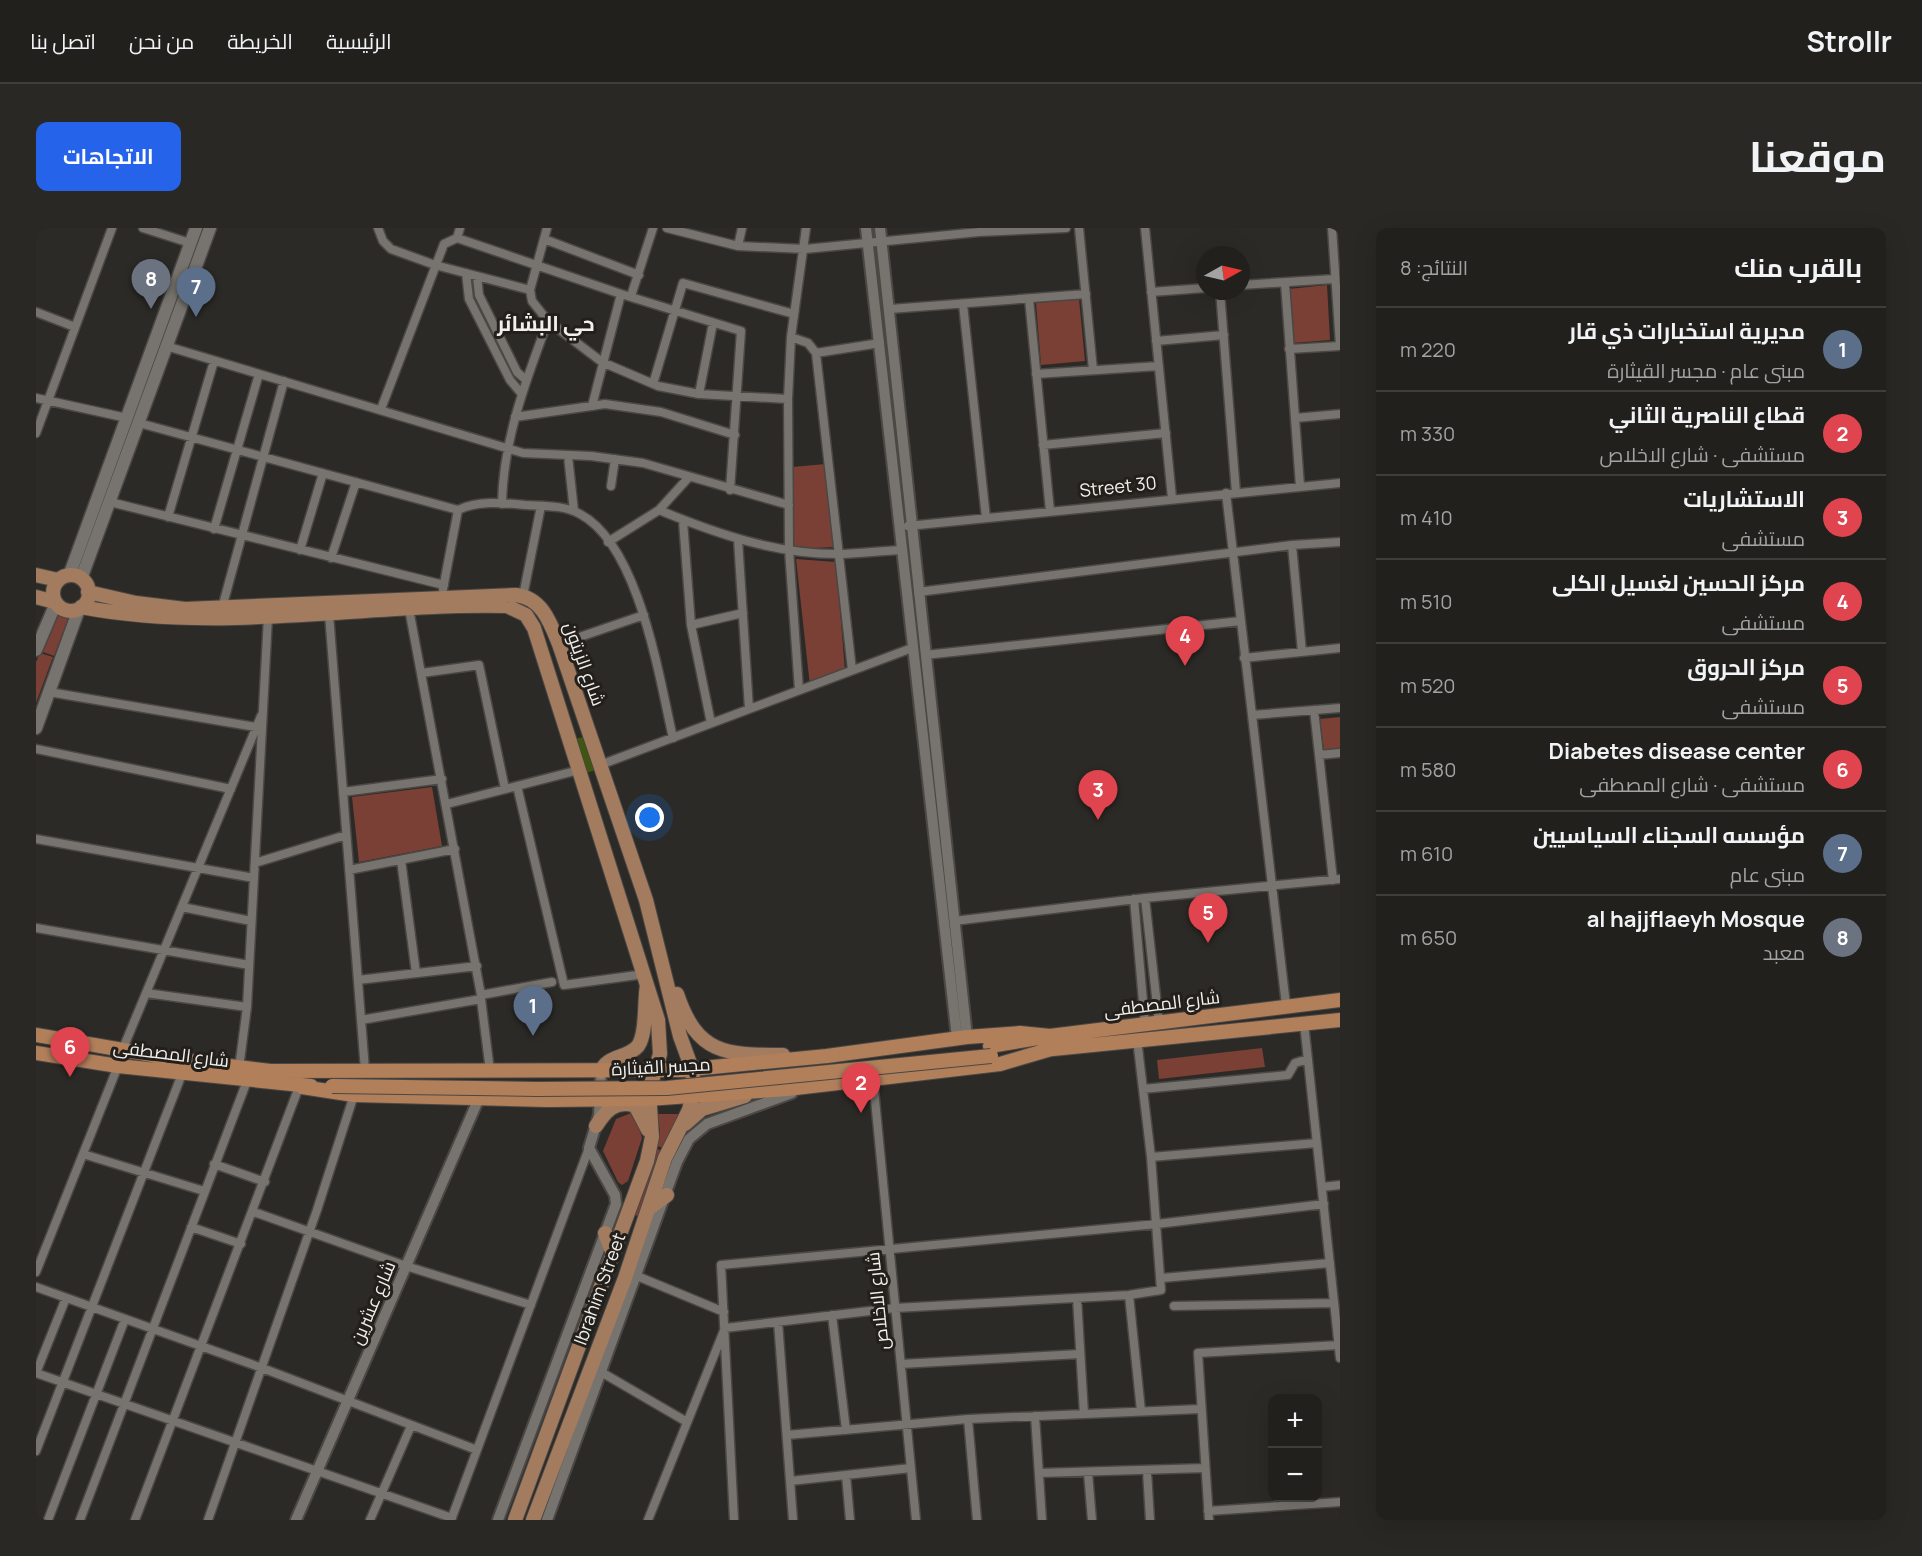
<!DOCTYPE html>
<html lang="ar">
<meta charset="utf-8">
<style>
body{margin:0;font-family:Manrope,Cairo,sans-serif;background:#292825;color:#f1f3f6;direction:rtl}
.controls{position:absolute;right:18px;bottom:18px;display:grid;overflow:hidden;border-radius:12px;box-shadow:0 6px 24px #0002}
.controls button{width:54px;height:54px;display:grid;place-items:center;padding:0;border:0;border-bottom:2px solid #3e3e3b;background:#21201c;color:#f1f3f6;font:30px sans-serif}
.compass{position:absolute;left:1160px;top:18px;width:54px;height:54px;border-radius:50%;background:#21201c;box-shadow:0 6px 24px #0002;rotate:82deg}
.you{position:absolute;left:614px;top:590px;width:21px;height:21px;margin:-15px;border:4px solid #fff;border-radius:50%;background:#1a73e8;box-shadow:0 0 0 9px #1a73e833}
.badge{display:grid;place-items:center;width:39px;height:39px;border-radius:50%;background:#2563eb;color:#fff;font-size:20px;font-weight:700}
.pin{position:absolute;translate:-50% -50px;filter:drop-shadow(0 2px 3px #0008)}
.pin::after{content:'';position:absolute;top:32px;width:21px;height:18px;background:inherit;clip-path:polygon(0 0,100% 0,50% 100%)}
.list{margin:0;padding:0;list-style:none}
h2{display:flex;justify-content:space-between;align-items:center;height:78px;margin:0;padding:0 24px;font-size:26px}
h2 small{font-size:20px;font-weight:400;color:#a2a3a3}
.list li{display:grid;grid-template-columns:39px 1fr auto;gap:18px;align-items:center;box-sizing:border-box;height:84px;padding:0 24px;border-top:2px solid #3e3e3b}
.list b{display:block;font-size:22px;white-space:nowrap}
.list p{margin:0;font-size:20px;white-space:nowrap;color:#a2a3a3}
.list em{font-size:20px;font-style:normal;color:#a2a3a3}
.map{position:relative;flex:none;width:1304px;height:1292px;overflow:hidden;direction:ltr;border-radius:12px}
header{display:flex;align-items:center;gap:36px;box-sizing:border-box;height:84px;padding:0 30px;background:#21201c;border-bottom:2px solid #3e3e3b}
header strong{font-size:28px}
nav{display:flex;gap:33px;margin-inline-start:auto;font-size:21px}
.intro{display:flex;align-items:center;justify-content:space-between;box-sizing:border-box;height:144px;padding:0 36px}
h1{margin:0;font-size:42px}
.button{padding:15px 27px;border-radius:12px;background:#2563eb;color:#fff;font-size:21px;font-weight:700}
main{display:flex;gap:36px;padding:0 36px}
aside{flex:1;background:#21201c;border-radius:12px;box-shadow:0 6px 24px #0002}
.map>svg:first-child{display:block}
.green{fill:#7a3f35}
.water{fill:#3f560f}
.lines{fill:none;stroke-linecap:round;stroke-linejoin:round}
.minor-casing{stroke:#4a4744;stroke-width:11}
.tertiary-casing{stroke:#4a4744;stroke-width:14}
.secondary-casing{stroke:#4a4744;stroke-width:15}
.primary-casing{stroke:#4a4744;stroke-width:16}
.trunk-casing{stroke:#4a4744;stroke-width:16}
.minor{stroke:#77746f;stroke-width:8}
.tertiary{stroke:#77746f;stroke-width:10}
.secondary{stroke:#77746f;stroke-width:12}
.primary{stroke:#a37c60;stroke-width:14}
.trunk{stroke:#b27f5b;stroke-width:14}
.trunk-bridge-casing{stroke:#4a4744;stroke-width:16;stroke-linecap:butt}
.trunk-bridge{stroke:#b27f5b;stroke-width:14}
.labels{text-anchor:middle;stroke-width:6;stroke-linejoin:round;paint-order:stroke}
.street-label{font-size:18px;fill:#f2f0ed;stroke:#23201c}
.quarter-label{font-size:21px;font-weight:bold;fill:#f2f0ed;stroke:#23201c}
</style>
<header>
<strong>Strollr</strong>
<nav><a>الرئيسية</a><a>الخريطة</a><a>من نحن</a><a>اتصل بنا</a></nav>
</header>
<div class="intro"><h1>موقعنا</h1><a class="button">الاتجاهات</a></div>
<main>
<aside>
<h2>بالقرب منك<small>النتائج: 8</small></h2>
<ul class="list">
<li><span class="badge" style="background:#5c6f8a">1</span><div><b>مديرية استخبارات ذي قار</b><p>مبنى عام · مجسر القيثارة</p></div><em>220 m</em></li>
<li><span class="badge" style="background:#e0444e">2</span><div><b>قطاع الناصرية الثاني</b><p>مستشفى · شارع الاخلاص</p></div><em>330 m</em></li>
<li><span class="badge" style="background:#e0444e">3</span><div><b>الاستشاريات</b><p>مستشفى</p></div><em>410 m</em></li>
<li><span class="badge" style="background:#e0444e">4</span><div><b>مركز الحسين لغسيل الكلى</b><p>مستشفى</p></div><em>510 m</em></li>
<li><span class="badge" style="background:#e0444e">5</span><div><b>مركز الحروق</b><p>مستشفى</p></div><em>520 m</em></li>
<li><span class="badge" style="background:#e0444e">6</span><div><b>Diabetes disease center</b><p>مستشفى · شارع المصطفى</p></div><em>580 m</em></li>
<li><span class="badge" style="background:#5c6f8a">7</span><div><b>مؤسسه السجناء السياسيين</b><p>مبنى عام</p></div><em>610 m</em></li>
<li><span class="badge" style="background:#6b7280">8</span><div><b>al hajjflaeyh Mosque</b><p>معبد</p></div><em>650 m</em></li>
</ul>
</aside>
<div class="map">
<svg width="1304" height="1292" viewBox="0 0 1304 1292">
<rect width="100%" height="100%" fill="#2c2a26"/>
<path class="green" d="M 1291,57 L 1294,112 L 1256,115 L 1253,61 Z
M 1043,71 L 1049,133 L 1005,137 L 1000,75 Z
M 790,236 L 798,319 L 758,321 L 756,239 Z
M 760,331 L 800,334 L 809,442 L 774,458 Z
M 20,381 L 34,386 L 18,428 L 4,423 Z
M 4,425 L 17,429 L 0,475 L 0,434 Z
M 1304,489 L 1304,521 L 1288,523 L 1284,491 Z
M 396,559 L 406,618 L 323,634 L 316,569 Z
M 1226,820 L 1229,839 L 1123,851 L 1121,832 Z
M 595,885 L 599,887 L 606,910 L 592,953 L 586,957 L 582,954 L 567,923 L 580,891 Z
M 620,886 L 646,886 L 628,920 L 621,918 L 624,902 Z
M 621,921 L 627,923 L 602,988 L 596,986 Z"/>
<path class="water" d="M 551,508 L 563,541 L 550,545 L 539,511 Z"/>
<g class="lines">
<g class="minor-casing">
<path id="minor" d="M 107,0 L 154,15
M 342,0 L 347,13 L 355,21 L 399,37 L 494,62
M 511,0 L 494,62 L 496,73 L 512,93 L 566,134 L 622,158 L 663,166 L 752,171
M 631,0 L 702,18 L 769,21 L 943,4 L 1030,0
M 1043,0 L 1057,142
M 1109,0 L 1136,270
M 1296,0 L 1304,118
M 421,10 L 585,66 L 705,103 L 694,262
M 508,11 L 603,47
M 702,18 L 706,0
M 430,45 L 433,71 L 474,152 L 485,165
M 441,48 L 443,67 L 481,144 L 490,152
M 1249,55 L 1264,258
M 1205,57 L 1298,51
M 1184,63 L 1200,265
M 1115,64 L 1169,60
M 595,68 L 617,0
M 993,71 L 1014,283
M 927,76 L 950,290
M 854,81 L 1050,66
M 0,84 L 39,99
M 755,109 L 772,115 L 780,125 L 816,442
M 1120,113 L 1188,107
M 130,118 L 487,225 L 555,228 L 607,235 L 753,277
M 1253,121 L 1304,118
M 780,125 L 844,115
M 1000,146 L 1123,138
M 617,156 L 647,55 L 758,86
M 663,166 L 677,95
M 0,170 L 91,190
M 556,178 L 585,66
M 345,181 L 408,16 L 421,10 L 424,0
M 479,189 L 569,176 L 625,184 L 699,207
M 1259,190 L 1304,186
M 103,195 L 422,282 C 442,272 468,275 490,277 C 507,278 528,277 544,286 C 603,317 623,449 637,510
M 0,205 L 76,0
M 1007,217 L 1130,205
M 532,228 L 538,283
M 575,258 L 579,231
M 1190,265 L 1250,777
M 74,274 L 408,357
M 466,276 C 467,212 490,152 512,93
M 623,282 C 681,306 742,327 806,326 C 826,325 846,323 866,322
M 132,289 L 178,133
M 647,293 L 655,397 L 675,495
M 872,298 L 1304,255
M 178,301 L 223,146
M 702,312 L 713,481
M 572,314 L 623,282 L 653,249
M 1256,317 L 1266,424
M 264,322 L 287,245
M 295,330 L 320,254
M 407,361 L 422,282
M 882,364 L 1256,317 L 1304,314
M 487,368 L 505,278
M 186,380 L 248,153
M 373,381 L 445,767
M 293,386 L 329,842
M 655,397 L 707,385
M 523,416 L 608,387
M 889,427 L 1205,393
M 1208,430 L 1304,420
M 386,445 L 443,437 L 469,561
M 763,462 L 753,322 L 752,171 L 755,109 L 770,0
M 13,464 L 220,499
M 1278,482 L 1297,652
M 1216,487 L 1304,480
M 0,521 L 195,561
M 1283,527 L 1304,525
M 564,537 L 876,420
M 481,558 L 528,757 L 609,746
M 307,564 L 406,551
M 411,576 L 543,542
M 0,611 L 218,650
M 365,632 L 380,745
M 219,635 L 310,607
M 313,642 L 419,621
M 1109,670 L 1123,795
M 1098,671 L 1109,796
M 146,679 L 215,693
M 918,693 L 1109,670 L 1304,651
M 0,700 L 213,737
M 322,752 L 441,738
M 110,765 L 211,779
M 445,771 L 454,843
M 325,792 L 445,771 L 445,767 L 516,754
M 1268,795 L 1304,1130
M 86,823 L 225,488
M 203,840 L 211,779 L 232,389
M 837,851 L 880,1292
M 1107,861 L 1252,847 L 1259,835 L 1272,831
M 47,926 L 168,963
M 1115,929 L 1281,915
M 178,936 L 229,954
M 1286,959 L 1304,957
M 218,984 L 370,1038 L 495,1077
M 155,999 L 205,1016
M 0,1044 L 82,838
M 601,1048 L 688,1084
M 1126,1050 L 1294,1035
M 0,1059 L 226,1140 L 441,1222
M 1093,1067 L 1105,1183
M 1041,1070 L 1048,1186
M 1138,1078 L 1298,1075
M 796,1087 L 810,1202
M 742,1094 L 757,1292
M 865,1136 L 1044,1126
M 565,1144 L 651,1194
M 0,1145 L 416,1290
M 0,1145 L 30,1070
M 999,1188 L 1006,1292
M 932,1191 L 941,1292
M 751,1207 L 932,1191 L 1164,1181
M 0,1223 L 146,846
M 1111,1243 L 1114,1292
M 1003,1245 L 1169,1240
M 1052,1245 L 1056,1292
M 810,1247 L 814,1292
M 754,1253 L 875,1240
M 1172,1283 L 1304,1274
M 12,1292 L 89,1091
M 44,1292 L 211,853
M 99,1292 L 263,859
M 172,1292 L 281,982 L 318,867
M 334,1292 L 375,1198
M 415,1292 L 553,920
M 612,1292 L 689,1100 L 859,1080 L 1093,1067 L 1125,1062 L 1115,929 L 1101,811
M 698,1292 L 685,1037 L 1121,996 L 1288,976
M 1173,1292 L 1162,1125 L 1303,1117"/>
</g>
<g class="tertiary-casing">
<path id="tertiary" d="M 830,0 L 921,810
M 844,0 L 931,809
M 260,1292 L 443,870
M 462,1292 L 580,976 L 579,967 L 553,920 L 563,887 L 565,844
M 511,1292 L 641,934 L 653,911 L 671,896 L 756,865"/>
</g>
<g class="secondary-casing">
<path id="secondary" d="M 33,348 L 160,0
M 45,351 L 174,0
M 0,422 L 20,375
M 0,500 L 43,381"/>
</g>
<g class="primary-casing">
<path id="primary" d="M 0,347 L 22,352
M17 365a18 18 0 1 1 36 0a18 18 0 1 1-36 0Z
M 52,364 L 100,375 L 149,381 L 480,367 C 506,370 514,394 523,416 L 610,672 L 644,808 L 656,841 L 658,862 L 653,882 L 629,930 L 589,1050 L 497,1292
M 0,369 L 19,374
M 45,379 C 187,406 328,375 471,378 L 490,387 L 498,400 L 622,792 L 624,826 L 613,863 L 616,909 L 611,933 L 479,1292
M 641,766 C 661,826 689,827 747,827
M 565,844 C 570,827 591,831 602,818 C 611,805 608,774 611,757
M 586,871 L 600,879 L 612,902
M 649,896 L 666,881 L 709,868
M 560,898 C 569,884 579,872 597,877
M 612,981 L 631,967
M 569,1005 L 577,1026"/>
</g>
<g class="trunk-casing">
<path id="trunk" d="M 0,807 L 145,832 L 243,844
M 954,818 L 1014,808 L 1304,772
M 1007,822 L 1304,792
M 0,825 L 82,838 L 275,858
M 235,843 L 646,842 L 791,828 L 931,809 L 984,805 L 1014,808
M 266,859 L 318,867 L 510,872 L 612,871 L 751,861 L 964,836 L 1015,821"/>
</g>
<use href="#minor" class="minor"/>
<use href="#tertiary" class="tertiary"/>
<use href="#secondary" class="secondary"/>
<use href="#primary" class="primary"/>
<use href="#trunk" class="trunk"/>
<g class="trunk-bridge-casing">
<path id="trunk-bridge" d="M 296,858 L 501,861 L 631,860 L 955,828"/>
</g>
<use href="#trunk-bridge" class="trunk-bridge"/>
</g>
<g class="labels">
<g class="street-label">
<text transform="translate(1082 259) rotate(-6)" y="6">Street 30</text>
<text transform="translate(548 436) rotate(70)" y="6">شارع الزيتون</text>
<text transform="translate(1126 776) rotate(-7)" y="6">شارع المصطفى</text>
<text transform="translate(135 826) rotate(7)" y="6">شارع المصطفى</text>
<text transform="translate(625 839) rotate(-3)" y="6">مجسر القيثارة</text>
<text transform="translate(564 1061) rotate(-70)" y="6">Ibrahim Street</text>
<text transform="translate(842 1073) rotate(-96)" y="6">شارع الاخلاص</text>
<text transform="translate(337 1075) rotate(-67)" y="6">شارع عشرين</text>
</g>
<g class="quarter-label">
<text x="510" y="103">حي البشائر</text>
</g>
</g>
</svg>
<div class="controls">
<button>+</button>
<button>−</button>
</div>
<svg class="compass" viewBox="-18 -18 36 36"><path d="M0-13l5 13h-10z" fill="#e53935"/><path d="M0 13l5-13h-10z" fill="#a2a3a3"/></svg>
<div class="you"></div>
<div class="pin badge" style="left:497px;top:808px;background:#5c6f8a">1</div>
<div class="pin badge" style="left:825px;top:885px;background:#e0444e">2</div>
<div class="pin badge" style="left:1062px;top:592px;background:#e0444e">3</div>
<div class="pin badge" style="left:1149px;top:438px;background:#e0444e">4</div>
<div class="pin badge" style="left:1172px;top:715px;background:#e0444e">5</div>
<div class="pin badge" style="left:34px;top:849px;background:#e0444e">6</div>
<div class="pin badge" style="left:160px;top:89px;background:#5c6f8a">7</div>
<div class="pin badge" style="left:115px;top:81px;background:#6b7280">8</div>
</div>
</main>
